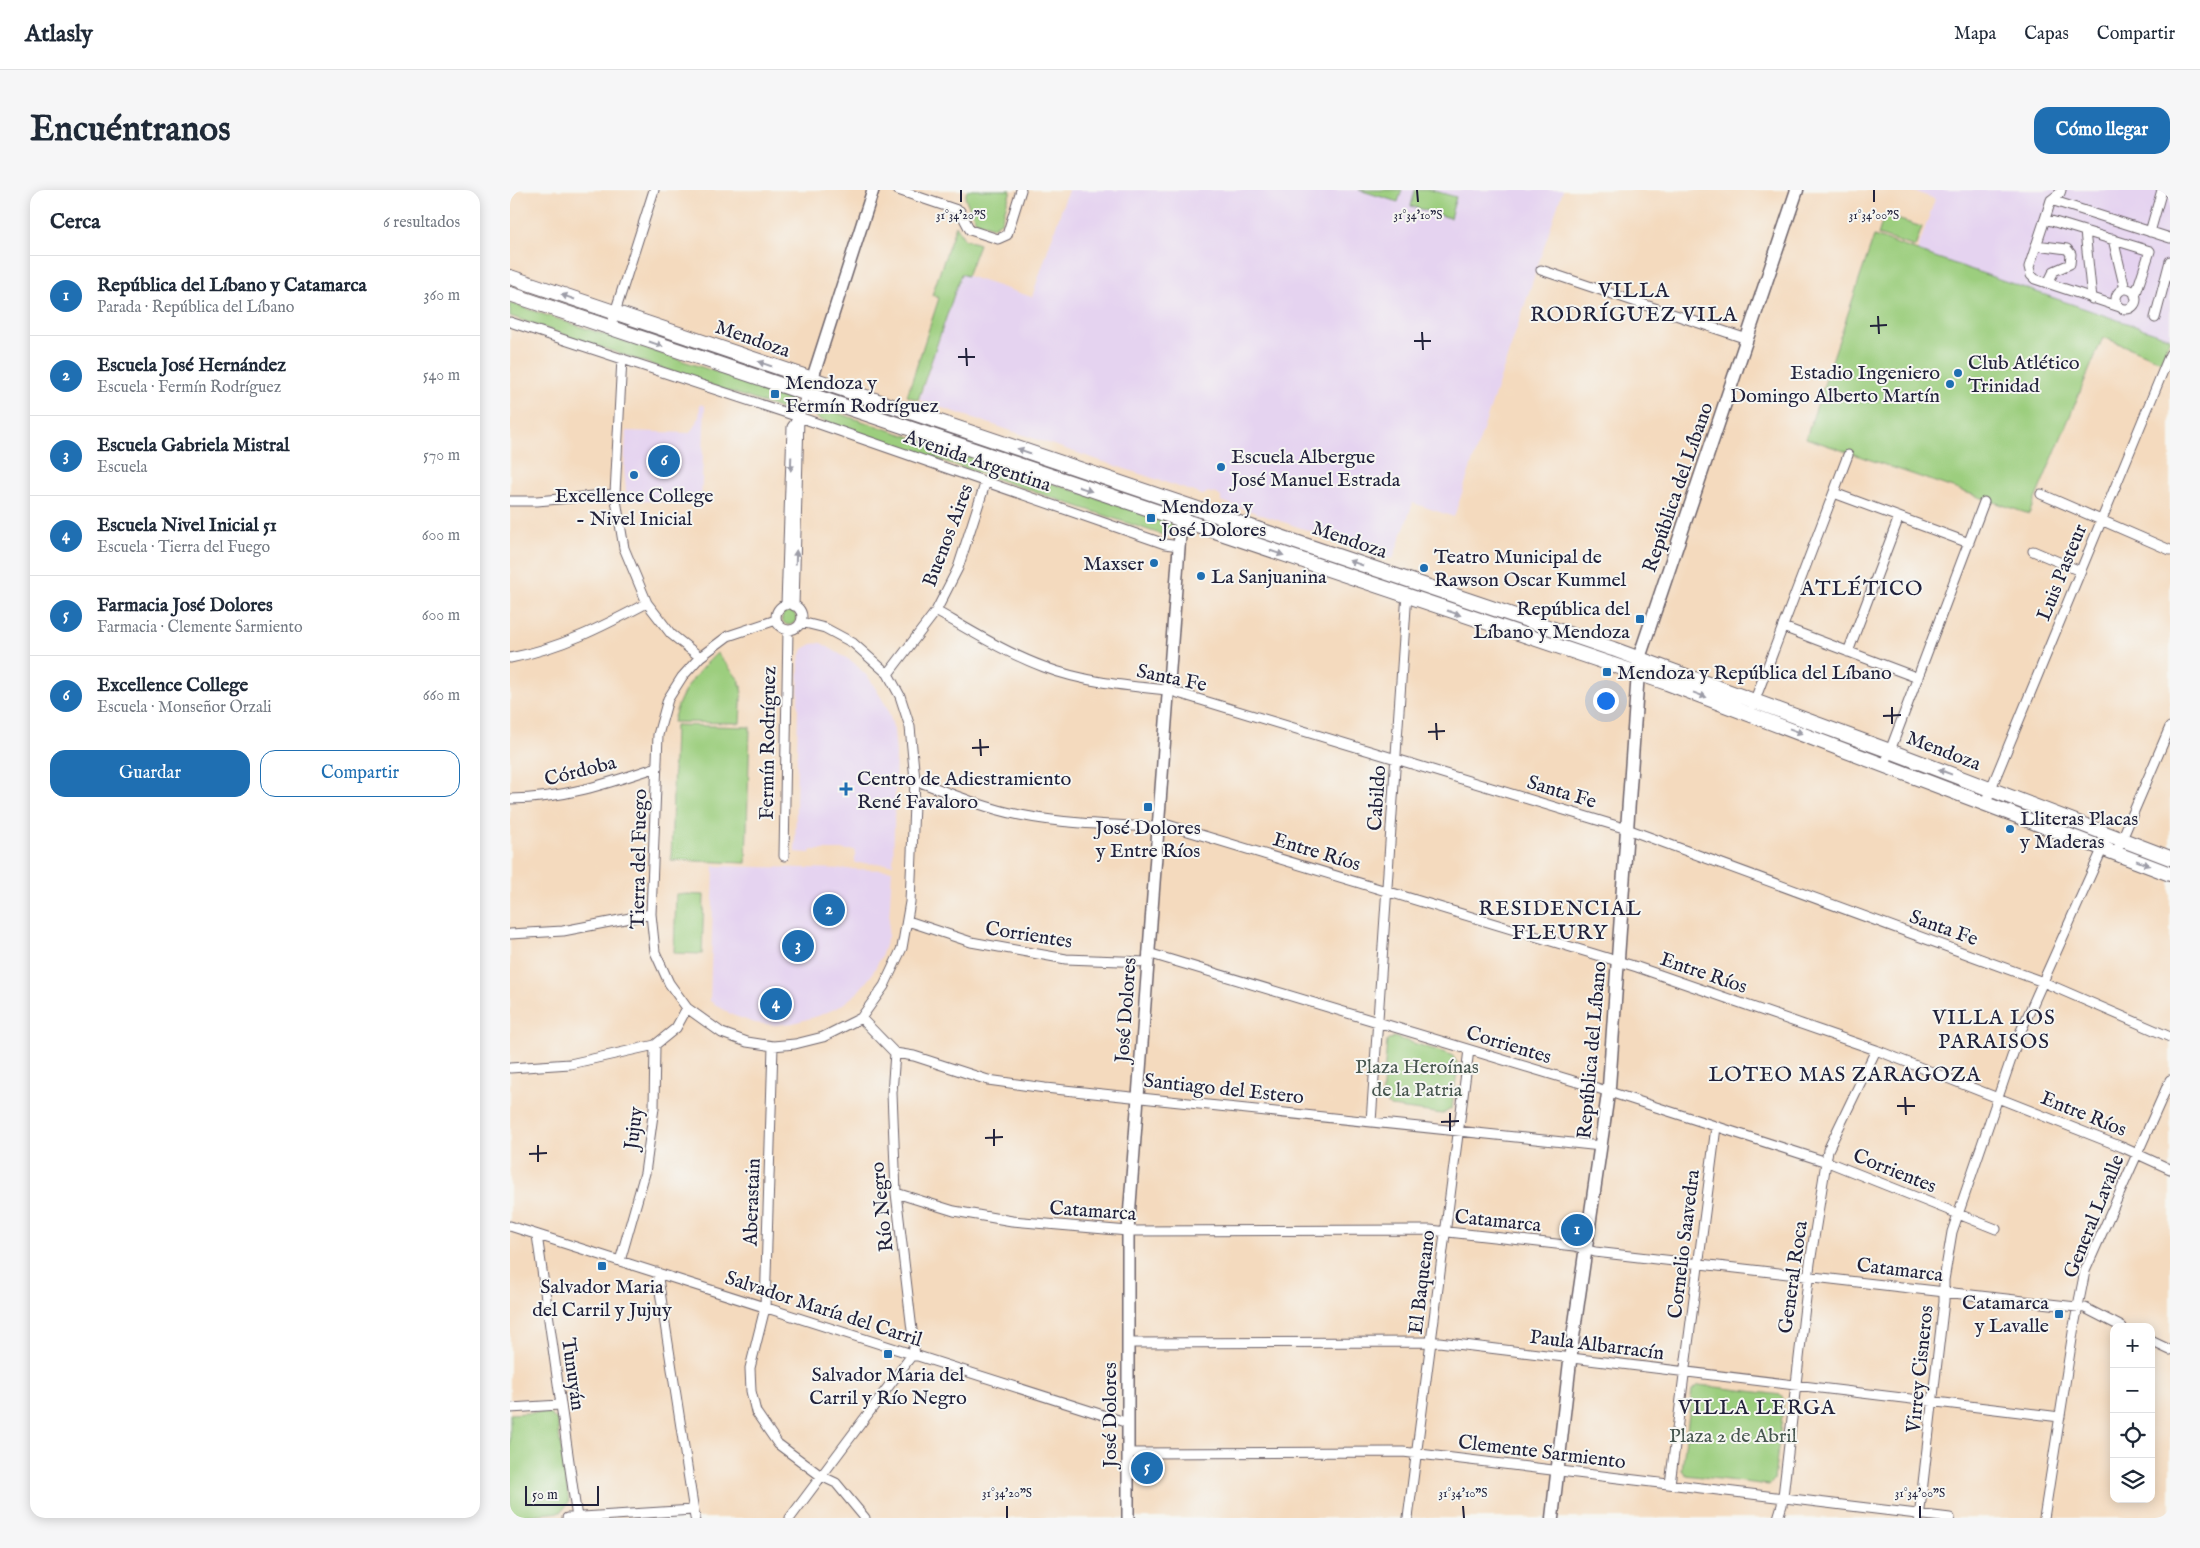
<!DOCTYPE html>
<html lang="es">
<meta charset="utf-8">
<style>
body{margin:0;font-family:"IM FELL English",serif;background:#f6f6f7;color:#1f2937}
.controls{position:absolute;right:15px;bottom:15px;display:grid;overflow:hidden;border-radius:10px;box-shadow:0 2px 12px #0003}
.controls button{width:45px;height:45px;display:grid;place-items:center;padding:0;border:0;border-bottom:1px solid #e0e1e3;background:#fff;color:#1f2937;font:25px sans-serif}
.scale{position:absolute;left:15px;bottom:12px;width:74px;box-sizing:border-box;padding-left:5px;border:2px solid #22223b;border-top:0;font-size:14px;line-height:18px;white-space:nowrap;color:#22223b;-webkit-text-stroke:4px #f6f6f2;paint-order:stroke}
.you{position:absolute;left:1095px;top:510px;width:18px;height:18px;margin:-12px;border:4px solid #fff;border-radius:50%;background:#1a73e8;box-shadow:0 0 0 8px #1a73e833}
.badge{display:grid;place-items:center;width:32px;height:32px;border-radius:50%;background:#1f6fb2;color:#fff;font-size:16px;font-weight:700}
.pin{position:absolute;translate:-50% -50%;border:2px solid #fff;box-shadow:0 1px 5px #0006}
.list{margin:0;padding:0;list-style:none}
h2{display:flex;justify-content:space-between;align-items:center;height:65px;margin:0;padding:0 20px;font-size:21px}
h2 small{font-size:16px;font-weight:400;color:#747a83}
.list li{display:grid;grid-template-columns:32px 1fr auto;gap:15px;align-items:center;box-sizing:border-box;height:80px;padding:0 20px;border-top:1px solid #e0e1e3}
.list b{display:block;font-size:19px;white-space:nowrap}
.list p{margin:0;font-size:16px;white-space:nowrap;color:#747a83}
.list em{font-size:16px;font-style:normal;color:#747a83}
.actions{display:flex;gap:10px;padding:15px 20px}
.actions a{flex:1;padding:11px 0;border:1px solid #1f6fb2;border-radius:15px;text-align:center;font-size:18px;color:#1f6fb2}
.actions .main{background:#1f6fb2;color:#fff}
.icon{flex:none;width:28px;height:28px;fill:none;stroke:currentColor;stroke-width:2;stroke-linecap:round;stroke-linejoin:round}
.map{position:relative;flex:none;width:1660px;height:1328px;overflow:hidden;border-radius:15px}
header{display:flex;align-items:center;gap:30px;box-sizing:border-box;height:70px;padding:0 25px;background:#fff;border-bottom:1px solid #e0e1e3}
header strong{font-size:24px}
nav{display:flex;gap:28px;margin-inline-start:auto;font-size:18px}
.intro{display:flex;align-items:center;justify-content:space-between;box-sizing:border-box;height:120px;padding:0 30px}
h1{margin:0;font-size:35px}
.button{padding:12px 22px;border-radius:15px;background:#1f6fb2;color:#fff;font-size:18px;font-weight:700}
main{display:flex;gap:30px;padding:0 30px}
aside{flex:1;background:#fff;border-radius:15px;box-shadow:0 2px 12px #0003}
.map>svg:first-child{display:block}
.built{fill:#e5d3f0}
.green{fill:#9cce7e;stroke:#5f785c}
.lines{fill:none;stroke-linecap:round;stroke-linejoin:round}
.minor-casing{stroke:#6c6269;stroke-width:11}
.tertiary-casing{stroke:#6c6269;stroke-width:14}
.secondary-casing{stroke:#6c6269;stroke-width:15}
.primary-casing{stroke:#6c6269;stroke-width:16}
.minor{stroke:#fff;stroke-width:9}
.tertiary{stroke:#fff;stroke-width:11}
.secondary{stroke:#fff;stroke-width:12}
.primary{stroke:#fff;stroke-width:14}
.oneway{fill:#9c9ca7}
.ticks{fill:none;stroke:#22223b;stroke-width:2}
.poi-dot{fill:#1f6fb2;stroke:#f6f6f2;stroke-width:2}
.labels{text-anchor:middle;stroke-width:4;stroke-linejoin:round;paint-order:stroke}
.street-label{font-size:20px;fill:#22223b;stroke:#f6f6f2}
.poi-label{font-size:20px;fill:#22223b;stroke:#f6f6f2;text-anchor:start}
.park-label{font-size:20px;fill:#47564f;stroke:#f6f6f2}
.neighbourhood-label{font-size:21px;letter-spacing:1px;fill:#22223b;stroke:#f6f6f2}
.ticks-label{font-size:12px;text-anchor:middle;fill:#22223b;stroke:#f6f6f2;stroke-width:4;stroke-linejoin:round;paint-order:stroke}
</style>
<header>
<strong>Atlasly</strong>
<nav><a>Mapa</a><a>Capas</a><a>Compartir</a></nav>
</header>
<div class="intro"><h1>Encuéntranos</h1><a class="button">Cómo llegar</a></div>
<main>
<aside>
<h2>Cerca<small>6 resultados</small></h2>
<ul class="list">
<li><span class="badge">1</span><div><b>República del Líbano y Catamarca</b><p>Parada · República del Líbano</p></div><em>360 m</em></li>
<li><span class="badge">2</span><div><b>Escuela José Hernández</b><p>Escuela · Fermín Rodríguez</p></div><em>540 m</em></li>
<li><span class="badge">3</span><div><b>Escuela Gabriela Mistral</b><p>Escuela</p></div><em>570 m</em></li>
<li><span class="badge">4</span><div><b>Escuela Nivel Inicial 51</b><p>Escuela · Tierra del Fuego</p></div><em>600 m</em></li>
<li><span class="badge">5</span><div><b>Farmacia José Dolores</b><p>Farmacia · Clemente Sarmiento</p></div><em>600 m</em></li>
<li><span class="badge">6</span><div><b>Excellence College</b><p>Escuela · Monseñor Orzali</p></div><em>660 m</em></li>
</ul>
<div class="actions"><a class="main">Guardar</a><a>Compartir</a></div>
</aside>
<div class="map">
<svg width="1660" height="1328" viewBox="0 0 1660 1328">
<rect width="100%" height="100%" fill="#f6f6f2"/>
<filter id="ink" filterUnits="userSpaceOnUse"><feTurbulence type="fractalNoise" baseFrequency=".02" numOctaves="2"/><feDisplacementMap in="SourceGraphic" scale="10" xChannelSelector="R" yChannelSelector="G"/><feConvolveMatrix kernelMatrix="1 2 1 2 8 2 1 2 1" color-interpolation-filters="sRGB"/></filter>
<filter id="wash" filterUnits="userSpaceOnUse"><feTurbulence type="fractalNoise" baseFrequency=".0096" numOctaves="4" result="noise"/><feDisplacementMap in="SourceGraphic" scale="20" xChannelSelector="R" yChannelSelector="G"/><feGaussianBlur stdDeviation="1.12" result="paint"/><feColorMatrix in="noise" values="0 0 0 0 0 0 0 0 0 0 0 0 0 0 0 0 0 1.4 0 .05"/><feComposite in="paint" operator="in"/></filter>
<g filter="url(#wash)">
<rect width="100%" height="100%" fill="#f4dabe"/>
<path class="built" d="M 558,0 L 1053,0 L 944,327 L 903,313 L 883,369 L 711,311 L 711,307 L 707,304 L 698,302 L 693,305 L 409,210 L 451,84 L 522,107 Z
M 1400,0 L 1660,0 L 1660,148 L 1407,61 L 1425,9 Z
M 190,214 L 195,216 L 191,314 L 117,310 L 114,280 L 116,241 L 180,243 L 189,228 Z
M 311,453 L 343,472 L 359,488 L 377,517 L 384,540 L 386,563 L 383,674 L 345,673 L 345,660 L 301,660 L 300,663 L 285,662 L 289,470 L 293,459 L 302,454 Z
M 204,676 L 382,680 L 378,746 L 371,767 L 361,786 L 346,804 L 329,817 L 308,826 L 283,833 L 265,835 L 245,833 L 222,825 L 200,811 Z"/>
<path class="green" d="M 457,0 L 501,0 L 491,32 L 483,37 L 466,31 L 455,8 Z
M 849,0 L 892,0 L 888,12 Z
M 905,0 L 921,0 L 946,7 L 940,28 L 901,16 Z
M 1374,25 L 1412,37 L 1405,57 L 1368,45 Z
M 446,35 L 454,49 L 469,54 L 457,86 L 451,84 L 408,210 L 397,206 L 429,108 L 422,105 Z
M 1364,46 L 1660,148 L 1651,171 L 1593,147 L 1519,324 L 1296,248 Z
M 0,113 L 278,206 L 281,210 L 279,218 L 274,220 L 0,126 Z
M 312,218 L 660,332 L 662,336 L 660,344 L 656,346 L 308,229 L 306,226 L 308,220 Z
M272 428a7 7 0 1 1 14 0a7 7 0 1 1-14 0Z
M 207,463 L 230,491 L 230,496 L 232,496 L 230,533 L 163,532 C 169,503 186,483 207,463 Z
M 165,535 L 240,537 L 236,673 L 161,670 Z
M 166,704 L 194,705 L 192,764 L 164,763 Z
M 884,847 L 942,865 L 948,874 L 942,918 L 933,924 L 881,917 L 872,908 L 877,851 Z
M 1189,1195 L 1271,1205 L 1274,1210 L 1264,1290 L 1259,1295 L 1176,1285 L 1172,1280 L 1182,1200 Z
M 37,1222 L 47,1230 L 59,1312 L 51,1322 L 0,1327 L 0,1224 Z"/>
</g>
<g filter="url(#ink)">
<g class="lines">
<g class="minor-casing">
<path id="minor" d="M 388,0 L 450,21 L 460,40 L 488,49 L 497,45 L 511,0
M 1541,10 L 1660,48
M 1535,29 L 1541,10 L 1550,3 L 1551,0
M 1575,41 L 1582,109
M 1640,42 L 1652,0
M 1603,49 L 1615,99
M 1526,55 L 1557,59 L 1561,64 L 1560,74 L 1544,81 L 1538,93
M 1031,80 L 1237,149
M1606 109a10 10 0 1 1 20 0a10 10 0 1 1-20 0Z
M 1610,117 L 1525,89 L 1521,85 L 1519,77 L 1535,29 L 1640,61 L 1625,106
M 1645,128 L 1660,71
M 0,132 L 289,227 L 655,354 L 669,356
M 100,138 L 144,0
M 112,168 L 105,304 L 114,358 L 137,413 L 161,444 L 190,467
M 1324,303 L 1459,353
M 1531,304 L 1660,360
M 0,311 L 27,311 L 105,304
M 1523,361 L 1570,381
M266 427a13 13 0 1 1 26 0a13 13 0 1 1-26 0Z
M 276,415 L 282,237 L 289,227 L 296,205
M 284,416 L 289,227
M 426,421 C 461,441 496,463 534,477 C 573,492 617,496 658,500 L 1117,639 L 1533,792 L 1660,847
M 266,430 L 218,446 L 190,467 L 172,487 L 158,509 L 148,545 L 141,724 L 145,762 L 159,793 L 177,818 L 212,843 L 237,852 L 263,856 L 285,854 L 313,847 L 351,828 L 374,796 L 392,758 L 400,712 L 405,590 L 400,537 L 390,506 L 378,484 L 343,453 L 315,438 L 291,432
M 1273,437 L 1408,488
M 1338,462 L 1389,327
M 0,468 C 51,458 92,437 137,413
M 378,484 L 426,421 L 448,378 L 476,291
M 1243,515 L 1338,265
M 1375,574 L 1474,312
M 405,590 C 439,603 474,618 510,625 C 555,634 602,635 648,637
M 0,609 C 55,608 96,594 147,577
M 1475,613 L 1660,164
M 648,632 L 1127,777 L 1366,860 L 1612,957 L 1660,979
M 1606,663 L 1660,537
M 274,666 L 278,440
M 398,731 L 461,752 L 556,769 L 637,772
M 0,744 L 53,741 L 141,724
M 638,763 L 1087,898 L 1323,974 L 1486,1039
M 351,828 L 385,863 L 404,866 L 478,890 L 535,898 L 1091,956
M 263,856 L 255,1118 L 240,1178 L 241,1201 L 246,1222 L 268,1254 L 311,1286 L 326,1293 L 355,1328
M 385,863 L 382,903 L 386,1003 L 405,1166
M 0,878 L 60,874 L 145,855
M 861,932 L 897,403
M 386,1003 L 444,1021 L 502,1031 L 618,1041 L 920,1040 L 1064,1056 L 1085,1062 L 1575,1118 L 1612,1137
M 0,1036 L 618,1233
M 27,1045 L 67,1328
M 110,1071 L 135,983 L 144,918 L 145,855 L 166,838 L 177,818
M 147,1082 L 185,1328
M 1641,1151 L 1660,1160
M 618,1153 L 929,1152 L 1550,1227
M 0,1218 L 50,1215
M 618,1263 L 893,1262 L 1440,1328
M 1160,1294 L 1206,937
M 57,1328 L 183,1320
M 280,1328 L 402,1165
M 898,1328 L 959,860
M 1268,1328 L 1272,1315 L 1300,1073 L 1318,960 L 1366,860
M 1409,1328 L 1434,1111 L 1434,1090 L 1442,1042 L 1510,843 L 1599,644
M 1534,1328 L 1564,1136 L 1575,1081 L 1660,890"/>
</g>
<g class="tertiary-casing">
<path id="tertiary" d="M 300,196 L 363,0
M 618,1328 L 618,1041 L 671,331 L 676,316"/>
</g>
<g class="secondary-casing">
<path id="secondary" d="M 1042,1328 L 1062,1154 L 1099,897 L 1129,468 L 1287,0"/>
</g>
<g class="primary-casing">
<path id="primary" d="M 0,87 L 1103,459 L 1380,561 L 1660,668
M 0,104 L 1157,493 L 1660,684"/>
</g>
<use href="#minor" class="minor"/>
<use href="#tertiary" class="tertiary"/>
<use href="#secondary" class="secondary"/>
<use href="#primary" class="primary"/>
</g>
<defs><path id="oneway-solid" d="M-6-.8H1V-3.2L6.5 0L1 3.2V.8H-6Z" transform="scale(1.25)"/></defs>
<g class="oneway">
<use href="#oneway-solid" transform="translate(58 107) rotate(-161)"/>
<use href="#oneway-solid" transform="translate(146 154) rotate(19)"/>
<use href="#oneway-solid" transform="translate(255 174) rotate(-161)"/>
<use href="#oneway-solid" transform="translate(514 261) rotate(-161)"/>
<use href="#oneway-solid" transform="translate(281 274) rotate(92)"/>
<use href="#oneway-solid" transform="translate(575 299) rotate(19)"/>
<use href="#oneway-solid" transform="translate(767 363) rotate(19)"/>
<use href="#oneway-solid" transform="translate(286 367) rotate(-88)"/>
<use href="#oneway-solid" transform="translate(846 373) rotate(-161)"/>
<use href="#oneway-solid" transform="translate(944 423) rotate(19)"/>
<use href="#oneway-solid" transform="translate(1190 505) rotate(20)"/>
<use href="#oneway-solid" transform="translate(1286 541) rotate(20)"/>
<use href="#oneway-solid" transform="translate(1435 582) rotate(-159)"/>
<use href="#oneway-solid" transform="translate(1633 673) rotate(21)"/>
</g>
</g>
<path class="ticks" d="M 451,0 L 451,12M 907,0 L 908,12M 1364,0 L 1364,12M 1368,126 L 1369,144M 1360,136 L 1377,135M 912,142 L 913,160M 904,151 L 921,151M 456,158 L 457,176M 448,167 L 465,167M 1382,517 L 1382,534M 1373,526 L 1391,525M 926,533 L 927,550M 918,542 L 935,541M 470,549 L 471,566M 462,558 L 479,557M 1395,907 L 1396,925M 1387,916 L 1405,916M 940,923 L 940,941M 931,932 L 949,931M 484,939 L 484,956M 475,948 L 493,947M 28,955 L 28,972M 19,964 L 37,963M 497,1316 L 497,1328M 953,1316 L 954,1328M 1410,1316 L 1410,1328"/>
<g class="poi-dot">
<circle cx="1448" cy="183" r="5"/>
<circle cx="1440" cy="194" r="5"/>
<rect x="260" y="199" width="10" height="10" rx="2.5"/>
<circle cx="711" cy="277" r="5"/>
<circle cx="124" cy="285" r="5"/>
<rect x="636" y="323" width="10" height="10" rx="2.5"/>
<circle cx="644" cy="373" r="5"/>
<circle cx="914" cy="378" r="5"/>
<circle cx="691" cy="386" r="5"/>
<rect x="1125" y="424" width="10" height="10" rx="2.5"/>
<rect x="1092" y="477" width="10" height="10" rx="2.5"/>
<path d="M333.5 591.5h5v5h5v5h-5v5h-5v-5h-5v-5h5z"/>
<rect x="633" y="612" width="10" height="10" rx="2.5"/>
<circle cx="1500" cy="639" r="5"/>
<rect x="87" y="1071" width="10" height="10" rx="2.5"/>
<rect x="1544" y="1119" width="10" height="10" rx="2.5"/>
<rect x="373" y="1159" width="10" height="10" rx="2.5"/>
</g>
<g class="labels">
<g class="street-label">
<text transform="translate(243 148) rotate(19)" y="7">Mendoza</text>
<text transform="translate(468 270) rotate(19)" y="7">Avenida Argentina</text>
<text transform="translate(1167 297) rotate(-71)" y="7">República del Líbano</text>
<text transform="translate(437 345) rotate(-69)" y="7">Buenos Aires</text>
<text transform="translate(840 349) rotate(19)" y="7">Mendoza</text>
<text transform="translate(1551 382) rotate(-68)" y="7">Luis Pasteur</text>
<text transform="translate(662 487) rotate(12)" y="7">Santa Fe</text>
<text transform="translate(257 553) rotate(-89)" y="7">Fermín Rodríguez</text>
<text transform="translate(1434 560) rotate(21)" y="7">Mendoza</text>
<text transform="translate(70 580) rotate(-14)" y="7">Córdoba</text>
<text transform="translate(1052 601) rotate(17)" y="7">Santa Fe</text>
<text transform="translate(866 608) rotate(-86)" y="7">Cabildo</text>
<text transform="translate(807 661) rotate(17)" y="7">Entre Ríos</text>
<text transform="translate(128 669) rotate(-89)" y="7">Tierra del Fuego</text>
<text transform="translate(1434 737) rotate(20)" y="7">Santa Fe</text>
<text transform="translate(519 744) rotate(9)" y="7">Corrientes</text>
<text transform="translate(1194 782) rotate(19)" y="7">Entre Ríos</text>
<text transform="translate(615 820) rotate(-86)" y="7">José Dolores</text>
<text transform="translate(999 854) rotate(17)" y="7">Corrientes</text>
<text transform="translate(1081 860) rotate(-85)" y="7">República del Líbano</text>
<text transform="translate(714 898) rotate(6)" y="7">Santiago del Estero</text>
<text transform="translate(1574 923) rotate(22)" y="7">Entre Ríos</text>
<text transform="translate(123 938) rotate(-83)" y="7">Jujuy</text>
<text transform="translate(1385 980) rotate(22)" y="7">Corrientes</text>
<text transform="translate(241 1012) rotate(-88)" y="7">Aberastain</text>
<text transform="translate(371 1017) rotate(-96)" y="7">Río Negro</text>
<text transform="translate(583 1020) rotate(4)" y="7">Catamarca</text>
<text transform="translate(1583 1026) rotate(-68)" y="7">General Lavalle</text>
<text transform="translate(988 1030) rotate(6)" y="7">Catamarca</text>
<text transform="translate(1173 1054) rotate(-83)" y="7">Cornelio Saavedra</text>
<text transform="translate(1390 1079) rotate(7)" y="7">Catamarca</text>
<text transform="translate(1282 1087) rotate(-82)" y="7">General Roca</text>
<text transform="translate(911 1092) rotate(-83)" y="7">El Baqueano</text>
<text transform="translate(314 1118) rotate(18)" y="7">Salvador María del Carril</text>
<text transform="translate(1087 1154) rotate(7)" y="7">Paula Albarracín</text>
<text transform="translate(1409 1179) rotate(-84)" y="7">Virrey Cisneros</text>
<text transform="translate(64 1184) rotate(82)" y="7">Tunuyán</text>
<text transform="translate(599 1225) rotate(-90)" y="7">José Dolores</text>
<text transform="translate(1032 1261) rotate(7)" y="7">Clemente Sarmiento</text>
</g>
<g class="poi-label">
<text x="1458" y="179">Club Atlético<tspan x="1458" dy="23">Trinidad</tspan></text>
<text x="1430" y="189" text-anchor="end">Estadio Ingeniero<tspan x="1430" dy="23">Domingo Alberto Martín</tspan></text>
<text x="275" y="199">Mendoza y<tspan x="275" dy="23">Fermín Rodríguez</tspan></text>
<text x="721" y="273">Escuela Albergue<tspan x="721" dy="23">José Manuel Estrada</tspan></text>
<text x="124" y="312" text-anchor="middle">Excellence College<tspan x="124" dy="23">- Nivel Inicial</tspan></text>
<text x="651" y="323">Mendoza y<tspan x="651" dy="23">José Dolores</tspan></text>
<text x="924" y="373">Teatro Municipal de<tspan x="924" dy="23">Rawson Oscar Kummel</tspan></text>
<text x="634" y="380" text-anchor="end">Maxser</text>
<text x="701" y="393">La Sanjuanina</text>
<text x="1120" y="425" text-anchor="end">República del<tspan x="1120" dy="23">Líbano y Mendoza</tspan></text>
<text x="1107" y="489">Mendoza y República del Líbano</text>
<text x="347" y="595">Centro de Adiestramiento<tspan x="347" dy="23">René Favaloro</tspan></text>
<text x="1510" y="635">Lliteras Placas<tspan x="1510" dy="23">y Maderas</tspan></text>
<text x="638" y="644" text-anchor="middle">José Dolores<tspan x="638" dy="23">y Entre Ríos</tspan></text>
<text x="92" y="1103" text-anchor="middle">Salvador Maria<tspan x="92" dy="23">del Carril y Jujuy</tspan></text>
<text x="1539" y="1119" text-anchor="end">Catamarca<tspan x="1539" dy="23">y Lavalle</tspan></text>
<text x="378" y="1191" text-anchor="middle">Salvador Maria del<tspan x="378" dy="23">Carril y Río Negro</tspan></text>
</g>
<g class="park-label">
<text x="907" y="883">Plaza Heroínas<tspan x="907" dy="23">de la Patria</tspan></text>
<text x="1223" y="1252">Plaza 2 de Abril</text>
</g>
<g class="neighbourhood-label">
<text x="1124" y="107">VILLA<tspan x="1124" dy="24">RODRÍGUEZ VILA</tspan></text>
<text x="1352" y="405">ATLÉTICO</text>
<text x="1050" y="725">RESIDENCIAL<tspan x="1050" dy="24">FLEURY</tspan></text>
<text x="1484" y="834">VILLA LOS<tspan x="1484" dy="24">PARAISOS</tspan></text>
<text x="1335" y="891">LOTEO MAS ZARAGOZA</text>
<text x="1247" y="1224">VILLA LERGA</text>
</g>
</g>
<g class="ticks-label">
<text x="451" y="29">31°34'20"S</text>
<text x="908" y="29">31°34'10"S</text>
<text x="1364" y="29">31°34'00"S</text>
<text x="497" y="1307">31°34'20"S</text>
<text x="953" y="1307">31°34'10"S</text>
<text x="1410" y="1307">31°34'00"S</text>
</g>
</svg>
<div class="controls">
<button>+</button>
<button>−</button>
<button><svg class="icon" aria-label="locate" viewBox="0 0 24 24"><circle cx="12" cy="12" r="6"/><path d="M12 2v4M12 18v4M2 12h4M18 12h4"/></svg></button>
<button><svg class="icon" aria-label="layers" viewBox="0 0 24 24"><path d="M12 4l9 5-9 5-9-5zM3 14l9 5 9-5"/></svg></button>
</div>
<div class="scale">50 m</div>
<div class="you"></div>
<div class="pin badge" style="left:1067px;top:1040px">1</div>
<div class="pin badge" style="left:319px;top:720px">2</div>
<div class="pin badge" style="left:288px;top:756px">3</div>
<div class="pin badge" style="left:266px;top:814px">4</div>
<div class="pin badge" style="left:637px;top:1278px">5</div>
<div class="pin badge" style="left:154px;top:271px">6</div>
</div>
</main>
